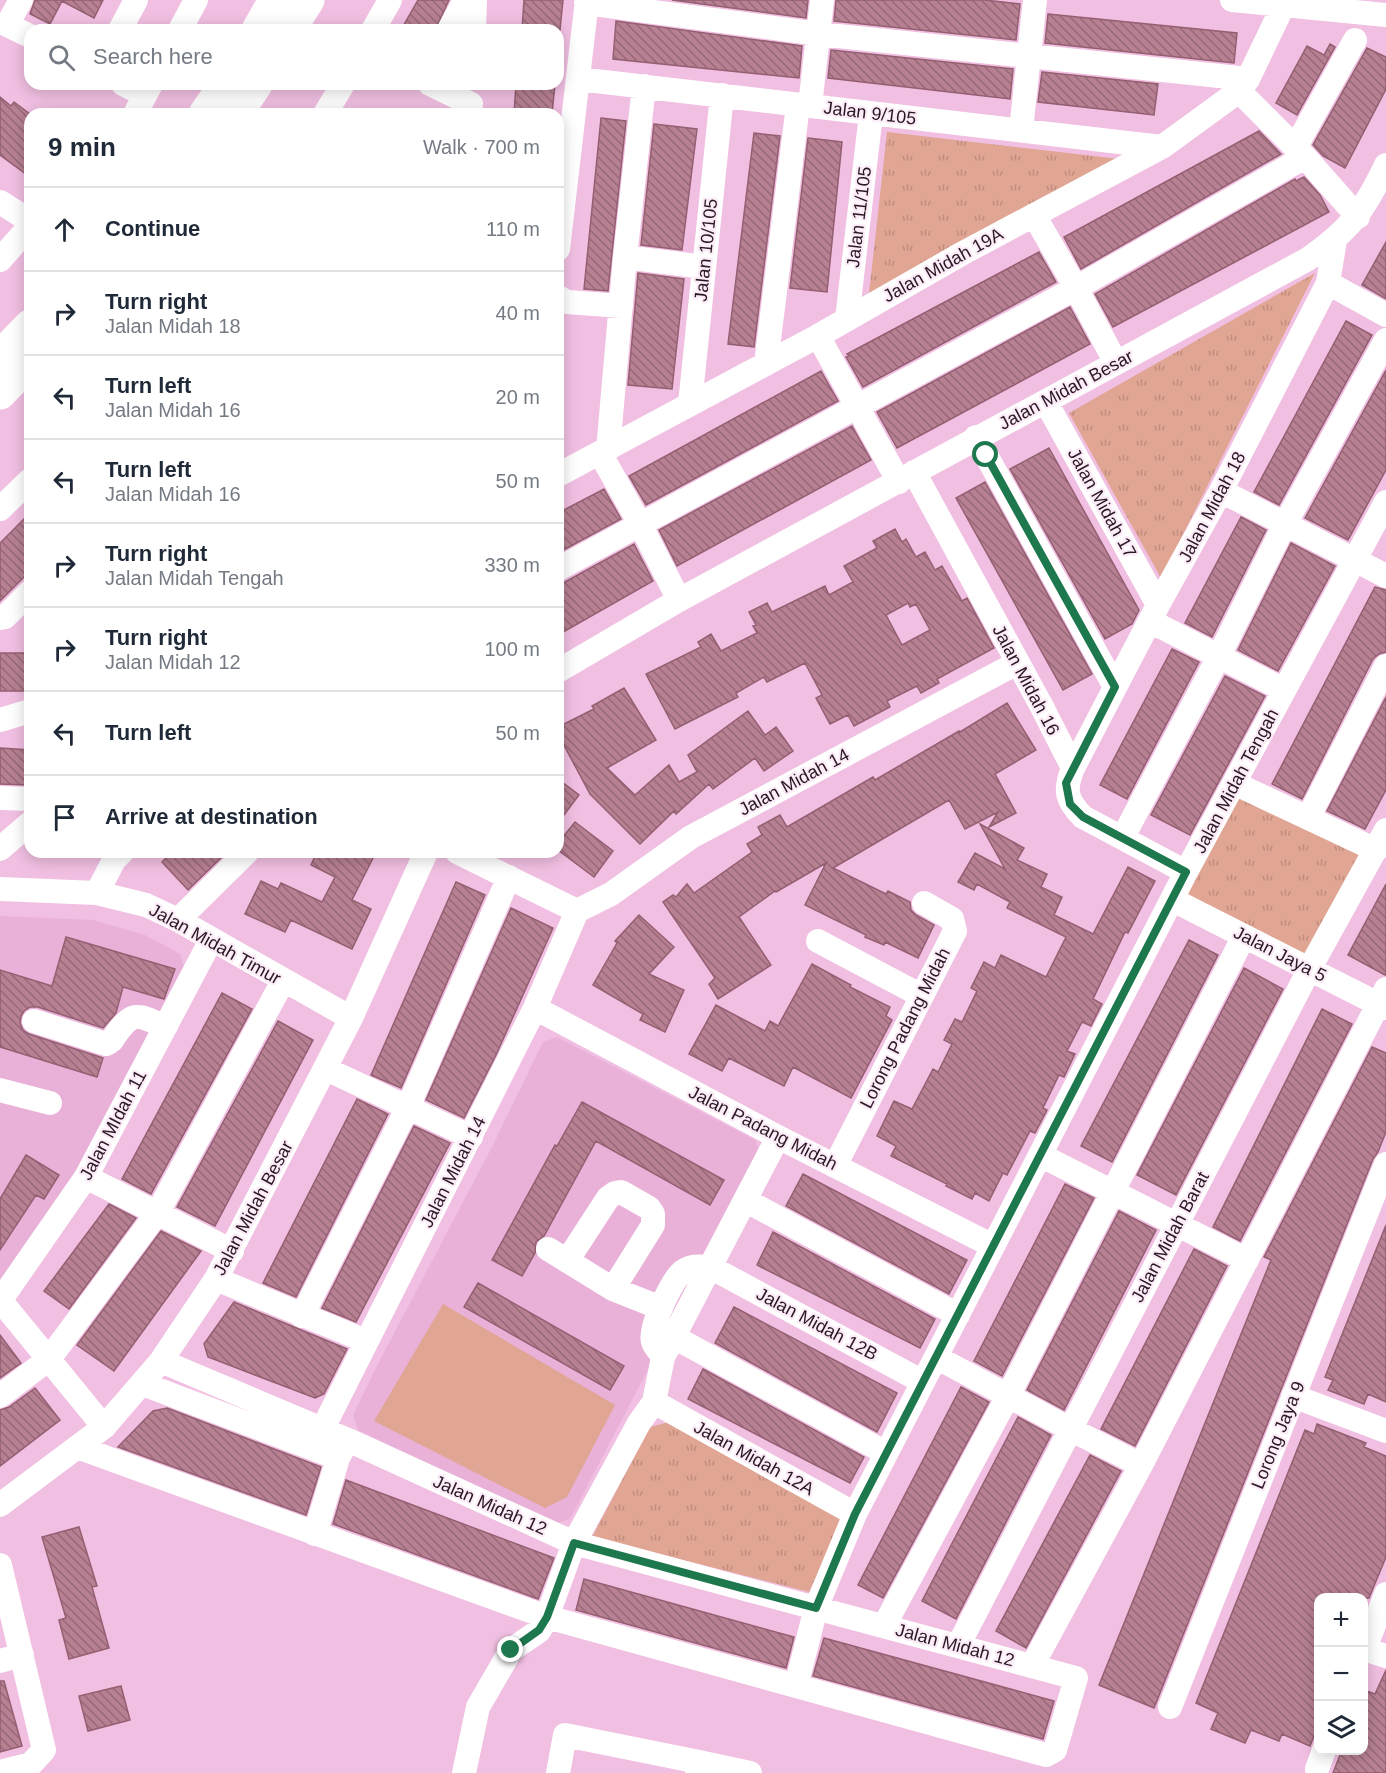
<!DOCTYPE html>
<meta charset="utf-8">
<style>
body{margin:0;font-family:Arial,sans-serif;background:#f6f6f7;color:#1f2937}
.controls{position:absolute;right:18px;bottom:18px;display:grid;overflow:hidden;border-radius:12px;box-shadow:0 3px 15px #0003}
.controls button{width:54px;height:54px;display:grid;place-items:center;padding:0;border:0;border-bottom:2px solid #e0e1e3;background:#fff;color:#1f2937;font:30px sans-serif}
.stop{position:absolute;width:18px;height:18px;margin:-14px;border:4px solid #1e784d;border-radius:50%;background:#fff}
.stop.end{background:#1e784d;border-color:#fff;box-shadow:0 2px 6px #0008}
.list{margin:0;padding:0;list-style:none}
h2{display:flex;justify-content:space-between;align-items:center;height:78px;margin:0;padding:0 24px;font-size:26px}
h2 small{font-size:20px;font-weight:400;color:#747a83}
.list li{display:grid;grid-template-columns:39px 1fr auto;gap:18px;align-items:center;box-sizing:border-box;height:84px;padding:0 24px;border-top:2px solid #e0e1e3}
.list b{display:block;font-size:22px;white-space:nowrap}
.list p{margin:0;font-size:20px;white-space:nowrap;color:#747a83}
.list em{font-size:20px;font-style:normal;color:#747a83}
.icon{flex:none;width:33px;height:33px;fill:none;stroke:currentColor;stroke-width:2;stroke-linecap:round;stroke-linejoin:round}
.map{position:relative;flex:none;width:1386px;height:1773px;overflow:hidden}
.search{position:absolute;background:#fff;box-shadow:0 3px 15px #0003;left:24px;top:24px;width:540px;height:66px;display:flex;align-items:center;gap:15px;box-sizing:border-box;padding:0 21px;border-radius:18px;color:#747a83;font-size:22px}
.panel{position:absolute;background:#fff;box-shadow:0 3px 15px #0003;left:24px;top:108px;width:540px;height:750px;border-radius:18px}
.map>svg:first-child{display:block}
.built{fill:#e9b1d8}
.grass{fill:#e0a593}
.park{fill:url(#park-tufts)}
.building{fill:url(#building-back-hatch);stroke:#945f71;stroke-width:1.5;fill-rule:evenodd}
.lines{fill:none;stroke-linecap:round;stroke-linejoin:round}
.minor{stroke:#fff;stroke-width:24}
.highway{stroke:#fff;stroke-width:33}
.route{stroke:#1e784d;stroke-width:8}
.labels{text-anchor:middle;stroke-width:4.5;stroke-linejoin:round;paint-order:stroke}
.street-label{font-size:18px;fill:#2a1825;stroke:#fcecf7}
</style>
<div class="map">
<svg width="1386" height="1773" viewBox="0 0 1386 1773">
<defs>
<pattern id="park-tufts" width="24" height="20" patternUnits="userSpaceOnUse" patternTransform="scale(1.5)"><rect width="24" height="20" fill="#e0a593"/><path d="M3 7l-1-3M5 7V3M7 7l1-3M15 17l-1-3M17 17v-4M19 17l1-3" fill="none" stroke="#c08d7f"/></pattern>
<pattern id="building-back-hatch" width="6" height="6" patternUnits="userSpaceOnUse" patternTransform="scale(1.5)"><rect width="6" height="6" fill="#b88193"/><path d="M-1 5l2 2M0 0l6 6M5-1l2 2" fill="none" stroke="#966978"/></pattern>
</defs>
<rect width="100%" height="100%" fill="#f1bfe2"/>
<path class="built" d="M 0,916 L 93,920 L 145,935 L 180,954 L 185,970 L 77,1178 L 0,1282 Z
M 557,1037 L 755,1140 L 760,1155 L 570,1519 L 554,1524 L 358,1430 L 353,1415 L 380,1360 L 492,1147 L 543,1042 Z"/>
<path class="grass" d="M 443,1304 L 615,1405 L 567,1497 L 545,1508 L 374,1421 Z"/>
<path class="park" d="M 887,132 L 1128,160 L 869,294 Z
M 1315,273 L 1161,578 L 1069,413 Z
M 1237,790 L 1363,853 L 1309,961 L 1183,899 Z
M 669,1422 L 844,1518 L 809,1592 L 592,1537 L 650,1427 Z"/>
<path class="building" d="M 35,0 L 103,0 L 94,18 L 62,1 L 50,24 L 30,14 Z
M 418,0 L 449,0 L 435,30 L 401,30 Z
M 524,0 L 563,0 L 560,30 L 522,30 Z
M 672,0 L 808,0 L 806,18 Z
M 836,0 L 985,0 L 1020,4 L 1016,40 L 834,21 Z
M 1048,14 L 1237,33 L 1234,63 L 1045,43 Z
M 616,21 L 802,46 L 799,78 L 613,59 Z
M 1330,44 L 1335,47 L 1297,115 L 1276,103 L 1307,46 L 1324,55 Z
M 1367,48 L 1386,57 L 1386,89 L 1345,168 L 1323,156 L 1313,145 Z
M 831,50 L 1013,69 L 1010,99 L 828,78 Z
M 1042,72 L 1158,84 L 1154,115 L 1038,102 Z
M 516,84 L 555,84 L 552,114 L 514,114 Z
M 0,97 L 11,106 L 14,102 L 30,114 L 30,177 L 0,155 Z
M 601,118 L 626,121 L 608,291 L 584,289 Z
M 654,124 L 697,129 L 682,250 L 641,245 Z
M 1259,131 L 1281,154 L 1081,269 L 1064,237 Z
M 754,133 L 780,136 L 754,347 L 728,344 Z
M 808,138 L 842,142 L 827,292 L 790,288 Z
M 1304,177 L 1320,195 L 1329,212 L 1113,327 L 1095,294 L 1295,179 L 1296,181 Z
M 1386,242 L 1386,299 L 1362,285 Z
M 1039,252 L 1056,282 L 863,387 L 846,357 L 849,356 L 847,354 Z
M 638,273 L 684,279 L 672,389 L 628,385 Z
M 1070,307 L 1090,344 L 897,448 L 877,412 Z
M 1346,321 L 1372,335 L 1279,505 L 1254,492 Z
M 1386,370 L 1386,470 L 1348,540 L 1305,518 Z
M 821,371 L 838,401 L 646,505 L 629,476 Z
M 852,426 L 871,460 L 677,566 L 659,530 Z
M 1049,448 L 1139,610 L 1132,624 L 1105,639 L 1010,469 Z
M 985,482 L 1092,674 L 1063,690 L 956,498 Z
M 604,489 L 621,519 L 558,553 L 558,513 Z
M 30,513 L 30,571 L 0,601 L 0,543 Z
M 1241,517 L 1266,530 L 1212,637 L 1185,623 Z
M 895,529 L 902,542 L 906,539 L 916,557 L 925,552 L 935,570 L 942,566 L 962,601 L 967,598 L 994,648 L 937,679 L 939,683 L 921,693 L 917,686 L 887,701 L 890,707 L 854,726 L 848,715 L 830,724 L 816,698 L 822,695 L 805,663 L 767,682 L 764,677 L 736,693 L 738,697 L 675,729 L 646,674 L 701,647 L 698,642 L 711,634 L 721,651 L 757,633 L 753,626 L 756,625 L 749,612 L 767,603 L 772,612 L 825,586 L 829,595 L 853,582 L 844,566 L 877,548 L 873,541 ZM 908,603 L 910,607 L 916,604 L 930,630 L 902,645 L 886,615 Z
M 1291,543 L 1335,566 L 1278,671 L 1238,650 Z
M 634,544 L 653,581 L 558,635 L 558,583 L 565,582 Z
M 1375,587 L 1386,590 L 1386,652 L 1379,654 L 1373,659 L 1302,799 L 1272,784 Z
M 1172,649 L 1199,662 L 1127,799 L 1100,785 Z
M 0,653 L 26,653 L 26,691 L 0,691 Z
M 1225,676 L 1265,696 L 1190,835 L 1151,815 Z
M 624,688 L 656,740 L 607,768 L 635,795 L 669,765 L 679,782 L 697,772 L 688,755 L 748,711 L 765,735 L 776,727 L 793,751 L 764,771 L 755,758 L 713,789 L 709,784 L 676,814 L 674,811 L 640,844 L 590,794 L 558,734 L 558,727 L 594,709 L 592,706 Z
M 1386,697 L 1386,790 L 1365,829 L 1327,811 Z
M 1007,703 L 1036,750 L 995,774 L 1016,813 L 989,827 L 998,812 L 965,829 L 949,800 L 833,868 L 886,894 L 888,891 L 910,902 L 911,910 L 916,915 L 934,925 L 918,958 L 885,942 L 884,945 L 865,937 L 866,935 L 805,905 L 826,863 L 776,892 L 775,891 L 739,917 L 771,965 L 718,999 L 709,984 L 715,978 L 663,902 L 673,895 L 676,897 L 687,884 L 694,893 L 752,852 L 747,844 L 762,835 L 758,827 L 780,815 L 787,827 L 873,777 L 875,780 L 959,731 L 960,732 Z
M 0,748 L 30,750 L 30,785 L 0,784 Z
M 558,779 L 579,795 L 558,823 Z
M 575,822 L 613,851 L 594,877 L 558,850 L 558,843 Z
M 980,824 L 1024,848 L 1017,860 L 1047,874 L 1041,887 L 1062,897 L 1054,915 L 1093,934 L 1128,867 L 1155,881 L 1128,933 L 1125,932 L 1093,999 L 1102,1004 L 1091,1026 L 1082,1022 L 1067,1051 L 1075,1054 L 1064,1077 L 1059,1075 L 1043,1108 L 1047,1110 L 1035,1133 L 1030,1131 L 1007,1175 L 1003,1173 L 989,1201 L 975,1193 L 972,1199 L 946,1186 L 947,1184 L 891,1156 L 896,1146 L 877,1136 L 894,1101 L 912,1109 L 933,1069 L 938,1072 L 952,1044 L 944,1040 L 955,1019 L 962,1022 L 977,991 L 971,988 L 984,962 L 995,968 L 1001,955 L 1046,977 L 1066,937 L 1007,908 L 1010,902 L 977,884 L 974,890 L 958,882 L 975,853 L 1005,869 Z
M 172,852 L 227,852 L 188,890 L 162,862 Z
M 317,852 L 376,852 L 352,900 L 371,909 L 352,949 L 291,920 L 285,932 L 245,914 L 261,881 L 278,889 L 281,883 L 322,902 L 335,877 L 311,865 Z
M 456,882 L 485,895 L 401,1088 L 371,1075 Z
M 1386,884 L 1386,975 L 1385,975 L 1348,955 Z
M 511,908 L 553,928 L 496,1055 L 464,1118 L 426,1100 Z
M 639,915 L 674,947 L 649,974 L 684,990 L 665,1032 L 640,1020 L 643,1014 L 593,985 L 617,943 L 615,941 Z
M 66,937 L 175,969 L 164,999 L 123,987 L 116,1013 L 103,1028 L 38,1007 L 30,1007 L 24,1011 L 21,1016 L 20,1023 L 23,1030 L 29,1034 L 103,1058 L 97,1077 L 0,1047 L 0,970 L 52,986 Z
M 1189,940 L 1218,955 L 1112,1162 L 1081,1146 Z
M 812,964 L 851,985 L 850,987 L 890,1007 L 886,1016 L 892,1020 L 851,1098 L 793,1067 L 784,1086 L 729,1058 L 722,1071 L 689,1054 L 716,1005 L 765,1031 L 770,1021 L 778,1026 Z
M 1244,968 L 1283,989 L 1176,1195 L 1137,1175 Z
M 222,993 L 252,1009 L 151,1194 L 122,1179 Z
M 1322,1009 L 1352,1024 L 1240,1241 L 1213,1227 Z
M 278,1021 L 313,1040 L 215,1226 L 177,1207 Z
M 1372,1047 L 1386,1053 L 1386,1132 L 1378,1152 L 1373,1159 L 1154,1708 L 1099,1685 L 1271,1260 L 1264,1257 Z
M 357,1099 L 388,1114 L 296,1297 L 263,1283 Z
M 582,1102 L 724,1180 L 710,1205 L 596,1141 L 544,1236 L 536,1242 L 535,1253 L 522,1276 L 492,1260 L 555,1145 L 557,1146 Z
M 414,1126 L 450,1143 L 356,1322 L 322,1308 Z
M 26,1155 L 59,1175 L 44,1199 L 36,1195 L 0,1250 L 0,1199 Z
M 803,1174 L 967,1260 L 949,1294 L 786,1206 Z
M 1065,1184 L 1094,1198 L 1002,1376 L 974,1361 Z
M 109,1204 L 136,1218 L 69,1309 L 44,1291 Z
M 1119,1211 L 1156,1230 L 1064,1410 L 1027,1390 Z
M 1386,1225 L 1386,1402 L 1368,1394 L 1364,1404 L 1328,1390 L 1333,1380 L 1325,1377 Z
M 161,1231 L 201,1251 L 114,1371 L 77,1345 Z
M 773,1232 L 935,1319 L 920,1348 L 757,1265 Z
M 1194,1249 L 1227,1266 L 1135,1446 L 1101,1429 Z
M 478,1283 L 624,1366 L 610,1390 L 464,1307 Z
M 234,1302 L 347,1349 L 324,1394 L 315,1398 L 208,1357 L 204,1344 Z
M 734,1307 L 897,1393 L 877,1432 L 715,1343 Z
M 0,1335 L 21,1363 L 0,1378 Z
M 703,1369 L 864,1457 L 850,1483 L 688,1399 Z
M 961,1387 L 989,1402 L 883,1598 L 858,1585 Z
M 35,1388 L 60,1420 L 0,1466 L 0,1410 L 9,1407 Z
M 167,1408 L 321,1467 L 306,1515 L 118,1447 L 153,1411 Z
M 1018,1417 L 1051,1435 L 956,1619 L 922,1601 Z
M 1317,1424 L 1366,1443 L 1364,1447 L 1386,1456 L 1386,1557 L 1369,1598 L 1318,1598 L 1318,1726 L 1310,1746 L 1282,1734 L 1279,1741 L 1251,1730 L 1245,1743 L 1211,1729 L 1218,1713 L 1196,1703 L 1305,1430 L 1314,1434 Z
M 1090,1455 L 1121,1471 L 1026,1648 L 996,1631 Z
M 346,1480 L 554,1558 L 538,1599 L 333,1524 Z
M 79,1527 L 97,1586 L 92,1587 L 109,1648 L 69,1659 L 59,1620 L 66,1618 L 42,1537 Z
M 584,1579 L 794,1637 L 786,1668 L 576,1610 Z
M 824,1638 L 1054,1701 L 1043,1739 L 813,1676 Z
M 1386,1670 L 1386,1773 L 1333,1773 L 1342,1750 L 1364,1750 L 1364,1690 L 1375,1694 Z
M 0,1681 L 4,1681 L 22,1746 L 0,1752 Z
M 121,1686 L 130,1720 L 88,1731 L 79,1696 Z"/>
<g class="lines">
<path class="minor" d="M 21,0 L 7,25 L 30,36
M 1232,0 L 1386,15
M 586,3 L 819,34 L 1248,79
M 120,30 L 136,0
M 180,30 L 196,0
M 373,30 L 390,0
M 449,30 L 465,0
M 474,30 L 475,0
M 578,79 L 1162,147
M 123,84 L 145,95
M 430,84 L 471,104
M 1239,91 L 1305,157 L 1358,217
M 810,106 L 822,0
M 135,114 L 151,84
M 325,114 L 343,84
M 1021,130 L 1035,0
M 1295,148 L 1355,40
M 0,202 L 30,221
M 1034,215 L 1076,288 L 1116,363
M 558,249 L 587,0
M 625,257 L 704,267
M 0,260 L 30,226
M 1328,283 L 1386,315
M 558,297 L 567,302 L 621,306
M 847,319 L 871,114
M 818,336 L 899,482
M 766,364 L 798,105
M 1046,402 L 1158,605
M 690,404 L 722,95
M 976,437 L 1115,687
M 608,450 L 625,257 L 644,86
M 600,453 L 641,526 L 679,600
M 914,472 L 1041,705 L 1073,768 C 1064,790 1066,800 1083,817 L 1186,872
M 558,475 L 818,336 L 963,253 L 1162,147 L 1239,91 L 1248,79 L 1283,6
M 1221,491 L 1386,576
M 0,509 L 30,480
M 558,569 L 1076,288 L 1305,157
M 0,618 L 5,617 L 30,592
M 1150,621 L 1284,690
M 558,671 L 679,600 L 1308,259 C 1350,230 1364,211 1386,165
M 0,720 L 30,711
M 1073,768 L 1158,605 L 1221,491 L 1328,283 L 1335,240
M 1234,783 L 1376,850
M 0,798 L 30,799
M 1308,818 L 1386,666
M 1123,837 L 1219,656 L 1285,524 L 1386,340
M 0,849 L 30,823
M 457,852 L 577,911
M 0,889 L 97,893 L 146,905 L 178,920 L 351,1018
M 97,893 L 114,860 L 122,852
M 1173,900 L 1386,1008
M 178,920 L 247,852
M 818,941 L 922,996
M 535,1008 L 778,1137 L 993,1246
M 34,1021 L 106,1044 C 112,1042 113,1039 116,1034 C 135,1008 138,1017 166,1026
M 326,1069 L 471,1137
M 0,1090 L 50,1103
M 1040,1155 L 1247,1260
M 835,1166 L 955,931 L 952,919 L 924,903
M 86,1177 L 232,1251
M 745,1200 L 958,1315
M 548,1249 L 613,1289 L 661,1308
M 567,1261 L 608,1198 L 615,1193 L 621,1192 L 649,1208 L 653,1214 L 653,1225 L 613,1289
M 216,1279 L 366,1341
M 0,1301 L 86,1177 L 211,940
M 1,1301 L 104,1427
M 302,1316 L 408,1107 L 509,877
M 674,1337 L 886,1453
M 663,1357 C 660,1352 655,1347 653,1342 C 648,1329 671,1284 680,1274 C 688,1265 700,1266 710,1267 L 923,1382
M 936,1357 L 1070,1429 L 1141,1465
M 143,1384 L 338,1458
M 0,1396 L 49,1359 L 158,1212 L 283,981
M 1293,1396 L 1386,1431
M 654,1402 L 855,1514
M 322,1430 L 535,1008 L 577,911 L 611,894 L 691,837 L 1017,663
M 77,1447 L 547,1617 L 1046,1755 L 1055,1750 L 1076,1678 L 574,1543 L 348,1440 L 161,1361
M 0,1505 L 104,1427 L 161,1361 L 216,1279 L 351,1018 L 426,852
M 315,1534 L 338,1458 L 345,1445
M 0,1565 L 44,1750 L 31,1764 L 0,1772
M 884,1626 L 1008,1396 L 1244,936
M 958,1646 L 1310,968 L 1386,830
M 1364,1649 L 1386,1656
M 1364,1651 L 1386,1594
M 0,1661 L 22,1655
M 1032,1666 L 1141,1465 L 1386,989
M 796,1686 L 816,1608 L 855,1514 L 1186,872 L 1386,502
M 1170,1707 L 1386,1164
M 1317,1769 L 1324,1750
M 464,1773 L 478,1707 L 511,1650 L 539,1631 L 547,1617 L 574,1543 L 639,1423 L 654,1402 L 663,1357 L 778,1137
M 558,1773 L 565,1735 L 699,1762
M 697,1773 L 699,1762 L 750,1773"/>
<path class="highway" d="M 258,30 L 275,0
M 289,30 L 308,0
M 205,114 L 226,84
M 236,114 L 256,84
M 0,357 L 30,326
M 0,393 L 30,362"/>
</g>
<g class="lines">
<path class="route" d="M 511,1650 L 539,1630 L 547,1617 L 574,1543 L 816,1608 L 855,1514 L 1186,872 L 1083,817 L 1070,804 L 1066,783 L 1115,687 L 986,455"/>
</g>
<g class="labels">
<g class="street-label">
<text transform="translate(870 113) rotate(7)" y="6">Jalan 9/105</text>
<text transform="translate(859 217) rotate(-83)" y="6">Jalan 11/105</text>
<text transform="translate(706 250) rotate(-84)" y="6">Jalan 10/105</text>
<text transform="translate(943 265) rotate(-29)" y="6">Jalan Midah 19A</text>
<text transform="translate(1066 390) rotate(-28)" y="6">Jalan Midah Besar</text>
<text transform="translate(1102 503) rotate(61)" y="6">Jalan Midah 17</text>
<text transform="translate(1212 507) rotate(-62)" y="6">Jalan Midah 18</text>
<text transform="translate(1026 680) rotate(62)" y="6">Jalan Midah 16</text>
<text transform="translate(1236 781) rotate(-62)" y="6">Jalan Midah Tengah</text>
<text transform="translate(794 782) rotate(-28)" y="6">Jalan Midah 14</text>
<text transform="translate(215 944) rotate(29)" y="6">Jalan Midah Timur</text>
<text transform="translate(1280 954) rotate(27)" y="6">Jalan Jaya 5</text>
<text transform="translate(905 1028) rotate(-63)" y="6">Lorong Padang Midah</text>
<text transform="translate(113 1125) rotate(-62)" y="6">Jalan MIdah 11</text>
<text transform="translate(763 1128) rotate(27)" y="6">Jalan Padang Midah</text>
<text transform="translate(453 1172) rotate(-63)" y="6">Jalan Midah 14</text>
<text transform="translate(253 1208) rotate(-62)" y="6">Jalan Midah Besar</text>
<text transform="translate(1170 1237) rotate(-62)" y="6">Jalan Midah Barat</text>
<text transform="translate(817 1324) rotate(28)" y="6">Jalan Midah 12B</text>
<text transform="translate(1278 1435) rotate(-68)" y="6">Lorong Jaya 9</text>
<text transform="translate(754 1458) rotate(29)" y="6">Jalan Midah 12A</text>
<text transform="translate(490 1505) rotate(24)" y="6">Jalan Midah 12</text>
<text transform="translate(955 1645) rotate(15)" y="6">Jalan Midah 12</text>
</g>
</g>
</svg>
<div class="controls">
<button>+</button>
<button>−</button>
<button><svg class="icon" aria-label="layers" viewBox="0 0 24 24"><path d="M12 4l9 5-9 5-9-5zM3 14l9 5 9-5"/></svg></button>
</div>
<div class="stop" style="left:986px;top:455px"></div>
<div class="stop end" style="left:511px;top:1650px"></div>
<div class="search"><svg class="icon" aria-label="search" viewBox="0 0 24 24"><circle cx="10" cy="10" r="6"/><path d="M15 15l6 6"/></svg>Search here</div>
<section class="panel">
<h2>9 min<small>Walk · 700 m</small></h2>
<ul class="list">
<li><svg class="icon" aria-label="ahead" viewBox="0 0 24 24"><path d="M12 20V5M6 11l6-6 6 6"/></svg><div><b>Continue</b></div><em>110 m</em></li>
<li><svg class="icon" aria-label="right" viewBox="0 0 24 24"><path d="M7 20v-9h11M14 6l5 5-5 5"/></svg><div><b>Turn right</b><p>Jalan Midah 18</p></div><em>40 m</em></li>
<li><svg class="icon" aria-label="left" viewBox="0 0 24 24"><path d="M17 20v-9H6M10 6l-5 5 5 5"/></svg><div><b>Turn left</b><p>Jalan Midah 16</p></div><em>20 m</em></li>
<li><svg class="icon" aria-label="left" viewBox="0 0 24 24"><path d="M17 20v-9H6M10 6l-5 5 5 5"/></svg><div><b>Turn left</b><p>Jalan Midah 16</p></div><em>50 m</em></li>
<li><svg class="icon" aria-label="right" viewBox="0 0 24 24"><path d="M7 20v-9h11M14 6l5 5-5 5"/></svg><div><b>Turn right</b><p>Jalan Midah Tengah</p></div><em>330 m</em></li>
<li><svg class="icon" aria-label="right" viewBox="0 0 24 24"><path d="M7 20v-9h11M14 6l5 5-5 5"/></svg><div><b>Turn right</b><p>Jalan Midah 12</p></div><em>100 m</em></li>
<li><svg class="icon" aria-label="left" viewBox="0 0 24 24"><path d="M17 20v-9H6M10 6l-5 5 5 5"/></svg><div><b>Turn left</b></div><em>50 m</em></li>
<li><svg class="icon" aria-label="arrive" viewBox="0 0 24 24"><path d="M6 21V4h12l-3 4 3 4H6"/></svg><div><b>Arrive at destination</b></div></li>
</ul>
</section>
</div>
